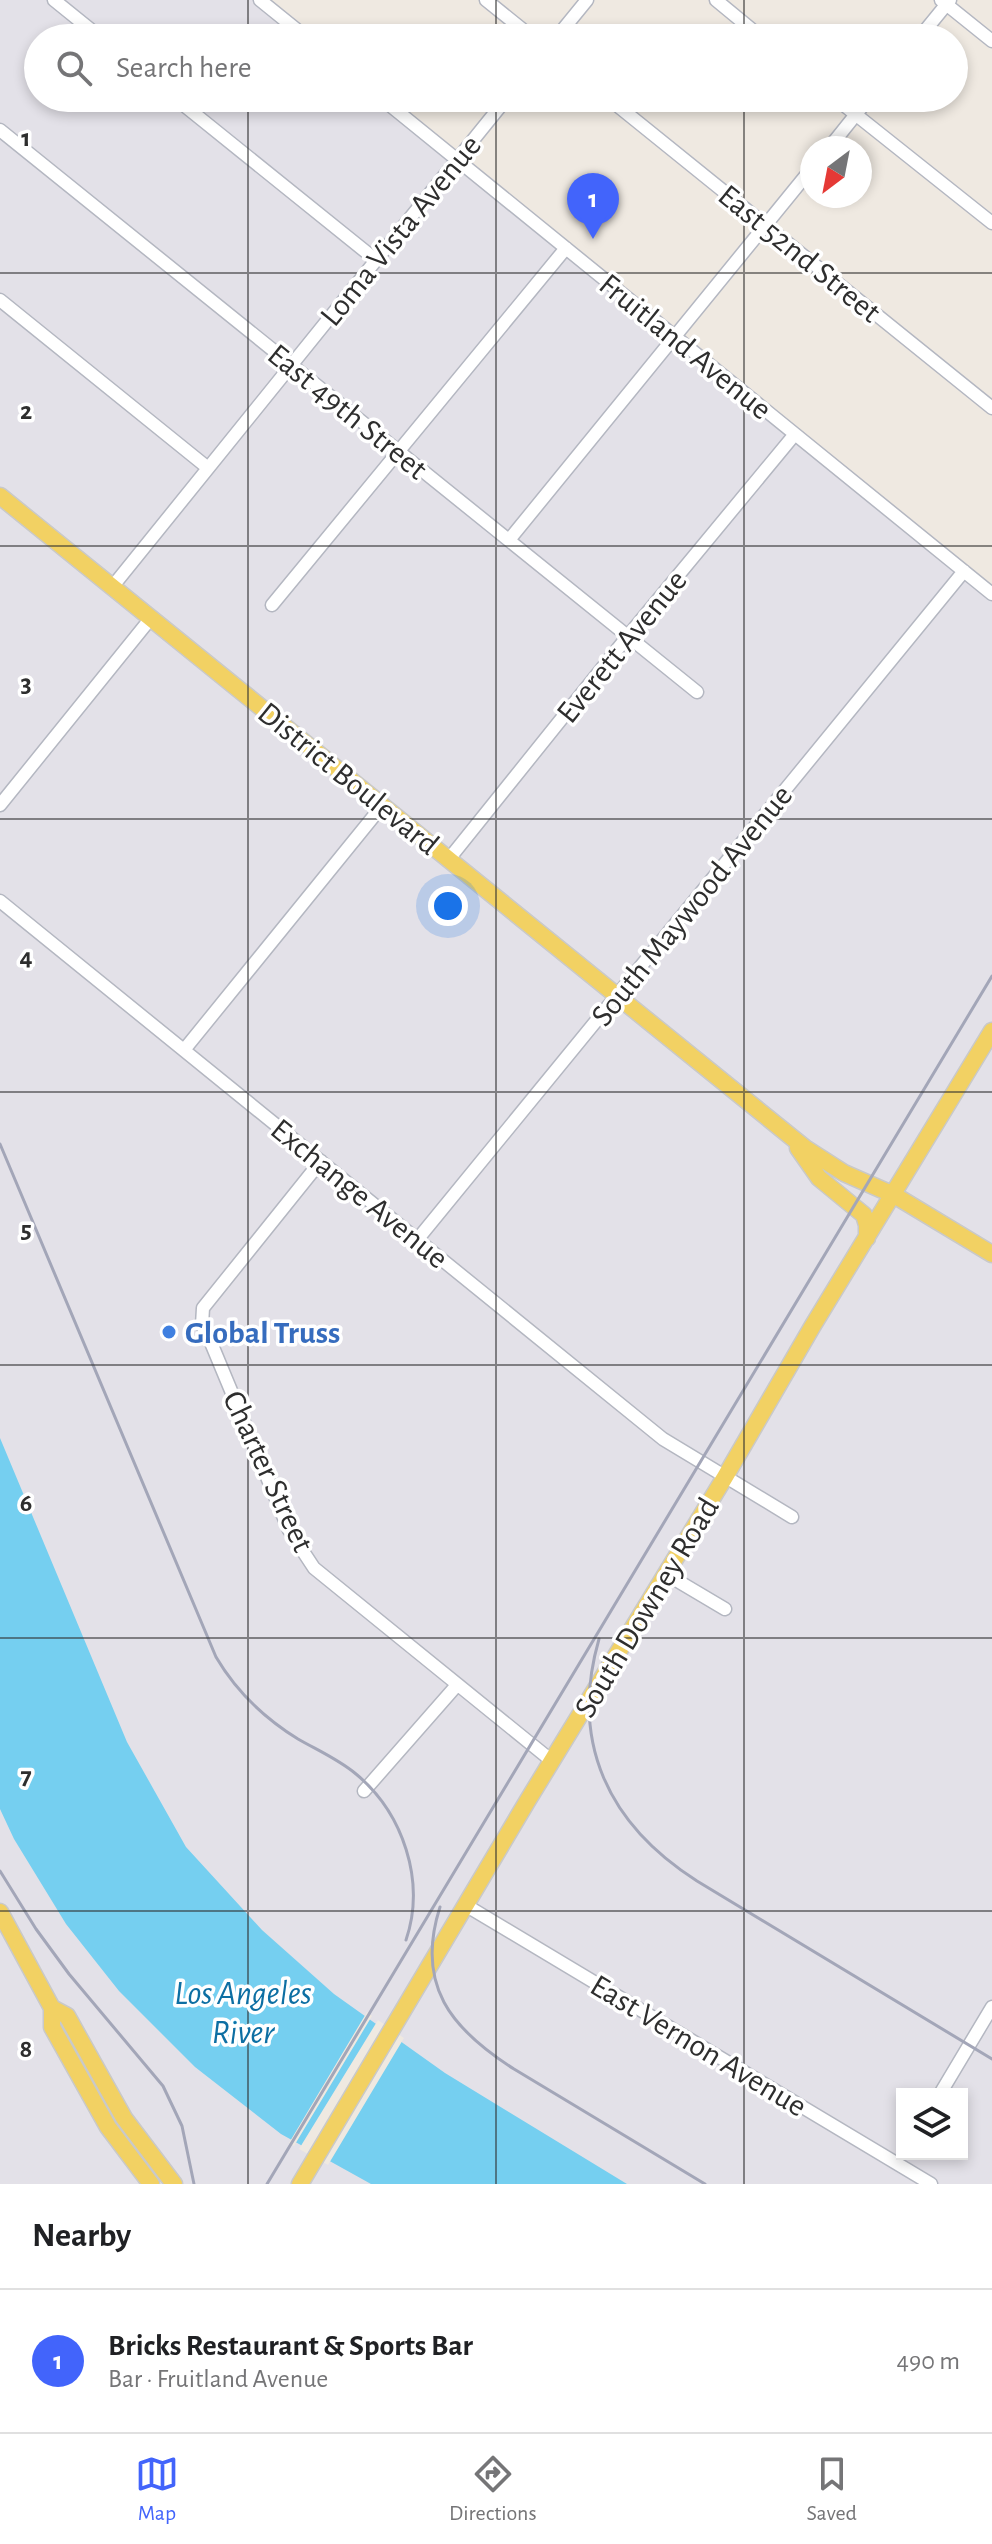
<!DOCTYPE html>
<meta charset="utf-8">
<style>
body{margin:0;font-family:"Alegreya Sans",sans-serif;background:#f2f2f2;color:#202124}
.controls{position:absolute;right:24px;bottom:24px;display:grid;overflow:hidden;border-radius:0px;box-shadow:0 4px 12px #0003}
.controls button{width:72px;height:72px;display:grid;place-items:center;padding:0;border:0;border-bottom:2px solid #e0e0e0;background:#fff;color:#202124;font:40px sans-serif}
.compass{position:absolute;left:800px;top:136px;width:72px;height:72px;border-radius:50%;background:#fff;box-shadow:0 4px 12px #0003;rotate:212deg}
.you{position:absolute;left:448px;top:906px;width:28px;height:28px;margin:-20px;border:6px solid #fff;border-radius:50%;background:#1a73e8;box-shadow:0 0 0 12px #1a73e833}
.badge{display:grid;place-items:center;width:52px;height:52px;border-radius:50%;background:#4264fb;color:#fff;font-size:26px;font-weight:700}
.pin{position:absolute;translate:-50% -66px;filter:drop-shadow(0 2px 4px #0008)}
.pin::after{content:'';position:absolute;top:42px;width:28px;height:24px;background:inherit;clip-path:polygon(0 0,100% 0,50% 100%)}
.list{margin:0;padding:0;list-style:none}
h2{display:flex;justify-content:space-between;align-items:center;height:104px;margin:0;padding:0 32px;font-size:34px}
h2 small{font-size:26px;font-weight:400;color:#757577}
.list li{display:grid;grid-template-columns:52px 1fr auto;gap:24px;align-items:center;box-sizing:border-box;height:144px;padding:0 32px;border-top:2px solid #e0e0e0}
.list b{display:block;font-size:30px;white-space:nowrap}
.list p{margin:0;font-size:26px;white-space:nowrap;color:#757577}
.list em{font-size:26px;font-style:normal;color:#757577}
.icon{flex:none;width:44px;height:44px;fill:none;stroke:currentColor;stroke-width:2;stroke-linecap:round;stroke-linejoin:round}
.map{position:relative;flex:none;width:992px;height:2184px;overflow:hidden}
.search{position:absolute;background:#fff;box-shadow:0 4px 12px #0003;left:24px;right:24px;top:24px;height:88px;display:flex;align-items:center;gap:20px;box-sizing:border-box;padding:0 28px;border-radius:44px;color:#757577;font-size:30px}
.sheet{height:248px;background:#fff}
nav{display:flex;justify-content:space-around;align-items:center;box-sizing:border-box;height:112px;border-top:2px solid #e0e0e0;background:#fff;font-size:22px;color:#757577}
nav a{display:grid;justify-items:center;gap:4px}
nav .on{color:#4264fb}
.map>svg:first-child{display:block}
.industrial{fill:#e3e1e8;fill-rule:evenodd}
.water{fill:#75cff0}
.pier{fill:#efe9e1}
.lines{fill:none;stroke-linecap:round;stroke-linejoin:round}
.minor-casing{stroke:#b4b7c1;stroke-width:15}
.major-casing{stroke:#c9c9c9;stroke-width:19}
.minor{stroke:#fff;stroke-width:12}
.major{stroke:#f2d163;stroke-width:16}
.rail{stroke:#a3a6b8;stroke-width:3}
.grid{fill:none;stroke:#2e2e2e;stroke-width:2;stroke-opacity:0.55}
.shop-dot{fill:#3f7fe0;stroke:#fff;stroke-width:3}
.labels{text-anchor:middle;stroke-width:7;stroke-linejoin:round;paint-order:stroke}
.street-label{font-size:32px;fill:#2e2e2e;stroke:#fff}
.shop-label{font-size:32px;font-weight:bold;fill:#366cbe;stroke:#fff;text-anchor:start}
.water-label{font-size:34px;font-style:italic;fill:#0d6fa3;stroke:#fff}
.grid-label{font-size:26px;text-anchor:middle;font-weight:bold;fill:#2e2e2e;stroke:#fff;stroke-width:7;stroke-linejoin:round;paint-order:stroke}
</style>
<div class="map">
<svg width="992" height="2184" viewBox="0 0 992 2184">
<rect width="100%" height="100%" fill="#efe9e1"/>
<path class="industrial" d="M 0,0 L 261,0 L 307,38 L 38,38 L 38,98 L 381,98 L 992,592 L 992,2184 L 0,2184 ZM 902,2094 L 962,2094 L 962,2154 L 902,2154 Z"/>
<path class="water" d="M 0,1438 L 127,1742 L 186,1847 L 262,1930 L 334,1994 L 445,2073 L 627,2184 L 371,2184 L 281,2134 L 195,2067 L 119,1991 L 66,1924 L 14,1839 L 0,1809 Z"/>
<path class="pier" d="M 367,2012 L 372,2016 L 294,2146 L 289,2143 Z
M 378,2020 L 404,2038 L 328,2165 L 299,2149 Z"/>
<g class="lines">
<g class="minor-casing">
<path id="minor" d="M 54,0 L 101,38
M 260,0 L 307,38
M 486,0 L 533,38
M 716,0 L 762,38
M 941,0 L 992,41
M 556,38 L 587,0
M 919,38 L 950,0
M 175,98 L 376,260
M 381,98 L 992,594
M 608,98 L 992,408
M 835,98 L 992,223
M 0,130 L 697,692
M 829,148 L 869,98
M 0,300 L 208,468
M 509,540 L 812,168
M 113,586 L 507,98
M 272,605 L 566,248
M 0,805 L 151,618
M 449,859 L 628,636 L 795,434
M 0,901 L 663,1439 L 792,1517
M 184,1050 L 382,806
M 321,1161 L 203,1308 L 202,1325 L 212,1345 L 289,1530 L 314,1568 L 552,1761
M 417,1240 L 964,571
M 666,1574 L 725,1609
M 364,1791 L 457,1685
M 467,1906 L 931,2184
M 940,2094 L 992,2007"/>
</g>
<g class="major-casing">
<path id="major" d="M 0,496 L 805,1148 L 844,1173 L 894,1195 L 992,1254
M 798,1148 L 819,1178 L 864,1215 L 867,1225 L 867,1238
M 0,1912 L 52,2008 L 52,2027 L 108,2127 L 151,2184
M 52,2008 L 67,2016 L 124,2118 L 174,2184
M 300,2184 L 528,1800 L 725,1477 L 812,1327 L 992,1031"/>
</g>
<use href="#minor" class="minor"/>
<use href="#major" class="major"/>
<path class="rail" d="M 0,1144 L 216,1657 C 236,1691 264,1718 298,1739 C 317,1750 338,1759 356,1774 C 403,1813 426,1881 406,1940
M 599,1639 C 569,1743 609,1825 697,1881 L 992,2059
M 0,1871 L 36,1929 L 69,1974 L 163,2086 L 182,2126 L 194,2184
M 440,1907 C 415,1985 451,2029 514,2069 L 705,2184
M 267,2184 L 992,976"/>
</g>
<path class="grid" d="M 248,0 L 248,38M 496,0 L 496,38M 744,0 L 744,38M 248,98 L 248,2184M 496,98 L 496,2184M 744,98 L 744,2184M 0,273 L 992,273M 0,546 L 992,546M 0,819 L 992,819M 0,1092 L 992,1092M 0,1365 L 992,1365M 0,1638 L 992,1638M 0,1911 L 992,1911"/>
<circle class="shop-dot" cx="169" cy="1332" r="8"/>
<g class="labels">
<g class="street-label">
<text transform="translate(400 230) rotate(-51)" y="11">Loma Vista Avenue</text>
<text transform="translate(800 253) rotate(39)" y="11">East 52nd Street</text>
<text transform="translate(686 346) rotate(39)" y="11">Fruitland Avenue</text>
<text transform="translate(348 411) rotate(39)" y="11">East 49th Street</text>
<text transform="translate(621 646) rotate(-51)" y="11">Everett Avenue</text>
<text transform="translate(349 778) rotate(39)" y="11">District Boulevard</text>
<text transform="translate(691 905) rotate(-51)" y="11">South Maywood Avenue</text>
<text transform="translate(360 1193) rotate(39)" y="11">Exchange Avenue</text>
<text transform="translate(269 1471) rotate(65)" y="11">Charter Street</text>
<text transform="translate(646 1607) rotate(-59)" y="11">South Downey Road</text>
<text transform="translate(699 2045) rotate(31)" y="11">East Vernon Avenue</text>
</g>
<g class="shop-label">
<text x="185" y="1343">Global Truss</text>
</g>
<g class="water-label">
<text x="243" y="2004">Los Angeles<tspan x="243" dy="39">River</tspan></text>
</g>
</g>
<g class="grid-label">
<text x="26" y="146">1</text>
<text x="26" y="419">2</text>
<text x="26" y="692">3</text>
<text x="26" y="965">4</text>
<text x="26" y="1238">5</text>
<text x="26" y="1511">6</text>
<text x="26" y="1784">7</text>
<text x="26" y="2057">8</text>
</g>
</svg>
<div class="controls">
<button><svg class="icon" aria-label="layers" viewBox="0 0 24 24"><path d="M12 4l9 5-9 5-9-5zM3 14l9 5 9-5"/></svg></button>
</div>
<svg class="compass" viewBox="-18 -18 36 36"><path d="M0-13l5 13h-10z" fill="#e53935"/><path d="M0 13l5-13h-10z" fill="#757577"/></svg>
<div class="you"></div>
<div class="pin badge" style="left:593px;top:239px">1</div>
<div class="search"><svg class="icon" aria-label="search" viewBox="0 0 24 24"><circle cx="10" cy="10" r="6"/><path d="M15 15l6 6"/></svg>Search here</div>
</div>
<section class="sheet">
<h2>Nearby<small></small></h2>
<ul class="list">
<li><span class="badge">1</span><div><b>Bricks Restaurant &amp; Sports Bar</b><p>Bar · Fruitland Avenue</p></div><em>490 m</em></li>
</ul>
</section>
<nav>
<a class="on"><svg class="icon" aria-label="map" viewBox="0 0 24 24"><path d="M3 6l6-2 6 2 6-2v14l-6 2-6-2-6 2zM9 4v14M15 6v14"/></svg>Map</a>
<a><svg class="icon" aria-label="directions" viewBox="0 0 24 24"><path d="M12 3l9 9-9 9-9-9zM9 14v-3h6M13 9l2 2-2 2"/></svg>Directions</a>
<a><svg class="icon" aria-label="saved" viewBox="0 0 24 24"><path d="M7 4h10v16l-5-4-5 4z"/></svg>Saved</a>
</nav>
